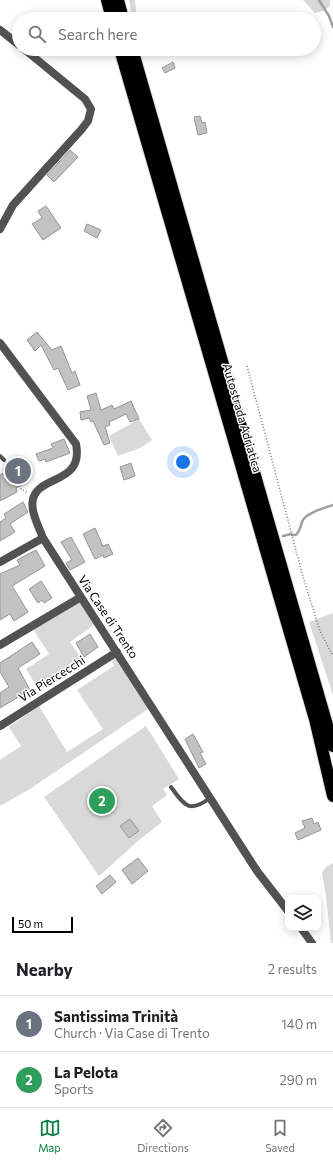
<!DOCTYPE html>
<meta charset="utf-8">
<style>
body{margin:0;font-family:Commissioner,sans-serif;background:#f6f6f6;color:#202124}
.controls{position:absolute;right:12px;bottom:12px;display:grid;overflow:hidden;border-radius:8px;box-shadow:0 2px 10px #0003}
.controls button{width:36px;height:36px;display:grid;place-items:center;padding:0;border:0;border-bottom:1px solid #e0e0e0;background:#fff;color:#202124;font:20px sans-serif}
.scale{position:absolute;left:12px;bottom:10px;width:61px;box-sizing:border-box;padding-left:4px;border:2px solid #000;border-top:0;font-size:11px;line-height:14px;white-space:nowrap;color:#000;-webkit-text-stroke:3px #fff;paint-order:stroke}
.you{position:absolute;left:183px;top:462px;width:14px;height:14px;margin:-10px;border:3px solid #fff;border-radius:50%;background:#1a73e8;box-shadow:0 0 0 6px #1a73e833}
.badge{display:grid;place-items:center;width:26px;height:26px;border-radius:50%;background:#0b8043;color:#fff;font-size:13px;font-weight:700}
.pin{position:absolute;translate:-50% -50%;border:2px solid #fff;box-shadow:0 1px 4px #0006}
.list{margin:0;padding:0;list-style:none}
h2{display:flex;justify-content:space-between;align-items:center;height:52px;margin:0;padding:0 16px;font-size:17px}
h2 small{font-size:13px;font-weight:400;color:#757577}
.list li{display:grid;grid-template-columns:26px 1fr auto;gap:12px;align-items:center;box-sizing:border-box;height:56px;padding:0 16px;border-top:1px solid #e0e0e0}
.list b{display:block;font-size:15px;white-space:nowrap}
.list p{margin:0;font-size:13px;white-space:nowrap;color:#757577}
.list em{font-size:13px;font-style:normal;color:#757577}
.icon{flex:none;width:22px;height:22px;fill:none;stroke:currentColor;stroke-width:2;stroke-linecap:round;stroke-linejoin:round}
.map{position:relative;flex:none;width:333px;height:943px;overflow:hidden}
.search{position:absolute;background:#fff;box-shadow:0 2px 10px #0003;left:12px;right:12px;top:12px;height:44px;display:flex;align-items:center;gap:10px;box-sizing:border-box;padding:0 14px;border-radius:22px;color:#757577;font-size:15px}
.sheet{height:164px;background:#fff}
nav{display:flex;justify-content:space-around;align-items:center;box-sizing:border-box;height:56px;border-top:1px solid #e0e0e0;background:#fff;font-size:11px;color:#757577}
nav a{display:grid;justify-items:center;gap:2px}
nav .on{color:#0b8043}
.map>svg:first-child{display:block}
.green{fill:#d9d9d9}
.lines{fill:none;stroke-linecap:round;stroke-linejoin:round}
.stream{stroke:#a0a0a0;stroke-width:2.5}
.building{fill:#c2c2c2;stroke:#969696}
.motorway-casing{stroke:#dbdbdb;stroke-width:14}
.path{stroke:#747474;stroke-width:1.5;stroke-dasharray:1 2;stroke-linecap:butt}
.service{stroke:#525252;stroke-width:4}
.minor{stroke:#525252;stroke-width:8}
.motorway{stroke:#000;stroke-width:12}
.labels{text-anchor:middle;stroke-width:3;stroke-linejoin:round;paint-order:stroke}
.street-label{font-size:12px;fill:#000;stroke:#fff}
</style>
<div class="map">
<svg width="333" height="943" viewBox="0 0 333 943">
<rect width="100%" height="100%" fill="#fff"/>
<path class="green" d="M 129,0 L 135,0 L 137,19 L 132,19 Z
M 303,0 L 330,0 L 330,6 L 324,11 L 315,13 Z
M 139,419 L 152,440 L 140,448 L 118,456 L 109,436 Z
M 79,601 L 95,624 L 70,642 L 85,664 L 46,689 L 44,687 L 39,690 L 26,669 L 49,654 L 33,629 Z
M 333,613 L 333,695 L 309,622 Z
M 117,657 L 148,709 L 30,789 L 0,806 L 0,760 L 21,746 L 9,727 L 39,706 L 67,752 L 103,729 L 77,690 L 114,666 L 112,661 Z
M 146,726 L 179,779 L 163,789 L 167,795 L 152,806 L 162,822 L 139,840 L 99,876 L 44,797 Z
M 333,863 L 333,943 L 331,943 L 326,896 L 322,873 L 326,867 Z"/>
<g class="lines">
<path class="stream" d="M 319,0 L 329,16 L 333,27
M 292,535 L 296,535 C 301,530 300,525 303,520 C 308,512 325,508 333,505
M 283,536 L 291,534"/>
</g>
<path class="building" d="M 173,62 L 175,68 L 165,73 L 162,68 Z
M 200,116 L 202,123 L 205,122 L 207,133 L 198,135 L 194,117 Z
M 70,150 L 78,157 L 54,182 L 47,175 Z
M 46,206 L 61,228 L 43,240 L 32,224 L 42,218 L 38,211 Z
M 87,224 L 101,230 L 97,238 L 84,231 Z
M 37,332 L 52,350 L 61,346 L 72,373 L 75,371 L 80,385 L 68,390 L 58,368 L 54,370 L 41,345 L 35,351 L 27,340 Z
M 96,393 L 101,410 L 112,405 L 114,409 L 131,401 L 139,419 L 130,422 L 126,414 L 109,422 L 110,425 L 105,427 L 110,443 L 104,445 L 93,421 L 91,422 L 89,418 L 81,420 L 80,412 L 91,410 L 87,396 Z
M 64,439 L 70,453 L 46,462 L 45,459 L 39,461 L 36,454 L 53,448 L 51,444 Z
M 16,458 L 28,482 L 16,488 L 17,492 L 0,501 L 0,475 L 12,468 L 9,461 Z
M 131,463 L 135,476 L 124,480 L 120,467 Z
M 23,502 L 28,512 L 10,524 L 15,532 L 0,541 L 0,522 L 6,518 L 4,514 Z
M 95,528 L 103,546 L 108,544 L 113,554 L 104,558 L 103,555 L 95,559 L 83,534 Z
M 71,537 L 85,562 L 70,570 L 66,563 L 72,560 L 61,542 Z
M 36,550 L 45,566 L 12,586 L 28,612 L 14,621 L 10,614 L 0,620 L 0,574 L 20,565 L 17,560 Z
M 41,581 L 52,598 L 44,603 L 42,600 L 38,603 L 29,589 Z
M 90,634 L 98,647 L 84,657 L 76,643 Z
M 32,642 L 40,654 L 18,668 L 30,690 L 0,708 L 0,693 L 9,687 L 0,672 L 0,663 Z
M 193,734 L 203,752 L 200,753 L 206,764 L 199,768 L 185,739 Z
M 312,818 L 314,824 L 318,822 L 321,830 L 298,840 L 295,833 L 305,828 L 302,821 Z
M 130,819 L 139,831 L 129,838 L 120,826 Z
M 138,858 L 148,871 L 132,884 L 122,870 Z
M 110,875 L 116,882 L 102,894 L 96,886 Z"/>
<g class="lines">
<g class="motorway-casing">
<path id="motorway" d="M 107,0 L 112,19
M 118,0 L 123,19
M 120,49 L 315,719 L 333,796
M 132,49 L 333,746"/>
</g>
<path class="path" d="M 247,366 L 303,577 L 320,631 L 333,656
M 7,465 L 21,489 L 27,492"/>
<path class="service" d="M 0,456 L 4,460
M 171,787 C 184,805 189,814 210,798"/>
<path class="minor" d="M 0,30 L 19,45
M 0,229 L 13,205 L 81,130 L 88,121 L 91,109 L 85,99 L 24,49
M 0,343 L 76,444 C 84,484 39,475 33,499 C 30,511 39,527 43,538 L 257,871 L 288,911
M 0,562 L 43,538
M 0,645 L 81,597
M 0,726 L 117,652
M 301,928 L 312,943"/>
<use href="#motorway" class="motorway"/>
</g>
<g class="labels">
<g class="street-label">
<text transform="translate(242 418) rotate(74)" y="4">Autostrada Adriatica</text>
<text transform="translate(108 617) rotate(56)" y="4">Via Case di Trento</text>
<text transform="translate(52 679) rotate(-32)" y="4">Via Piercecchi</text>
</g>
</g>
</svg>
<div class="controls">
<button><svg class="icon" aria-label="layers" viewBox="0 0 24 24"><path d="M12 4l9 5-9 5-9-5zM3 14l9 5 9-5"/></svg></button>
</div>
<div class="scale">50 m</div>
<div class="you"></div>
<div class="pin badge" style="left:18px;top:471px;background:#6b7280">1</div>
<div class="pin badge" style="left:102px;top:801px;background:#2e9e5b">2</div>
<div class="search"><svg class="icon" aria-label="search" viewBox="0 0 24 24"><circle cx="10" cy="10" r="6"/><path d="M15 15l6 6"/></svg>Search here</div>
</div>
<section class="sheet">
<h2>Nearby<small>2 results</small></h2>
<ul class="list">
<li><span class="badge" style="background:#6b7280">1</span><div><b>Santissima Trinità</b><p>Church · Via Case di Trento</p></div><em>140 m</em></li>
<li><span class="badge" style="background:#2e9e5b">2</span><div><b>La Pelota</b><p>Sports</p></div><em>290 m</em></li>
</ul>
</section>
<nav>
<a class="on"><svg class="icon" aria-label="map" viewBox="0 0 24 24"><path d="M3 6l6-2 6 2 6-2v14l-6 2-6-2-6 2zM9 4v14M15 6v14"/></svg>Map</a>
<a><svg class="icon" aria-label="directions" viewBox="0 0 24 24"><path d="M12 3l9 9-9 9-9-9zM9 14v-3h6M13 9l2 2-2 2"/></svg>Directions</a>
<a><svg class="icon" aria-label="saved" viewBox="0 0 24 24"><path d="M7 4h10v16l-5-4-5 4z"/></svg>Saved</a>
</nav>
